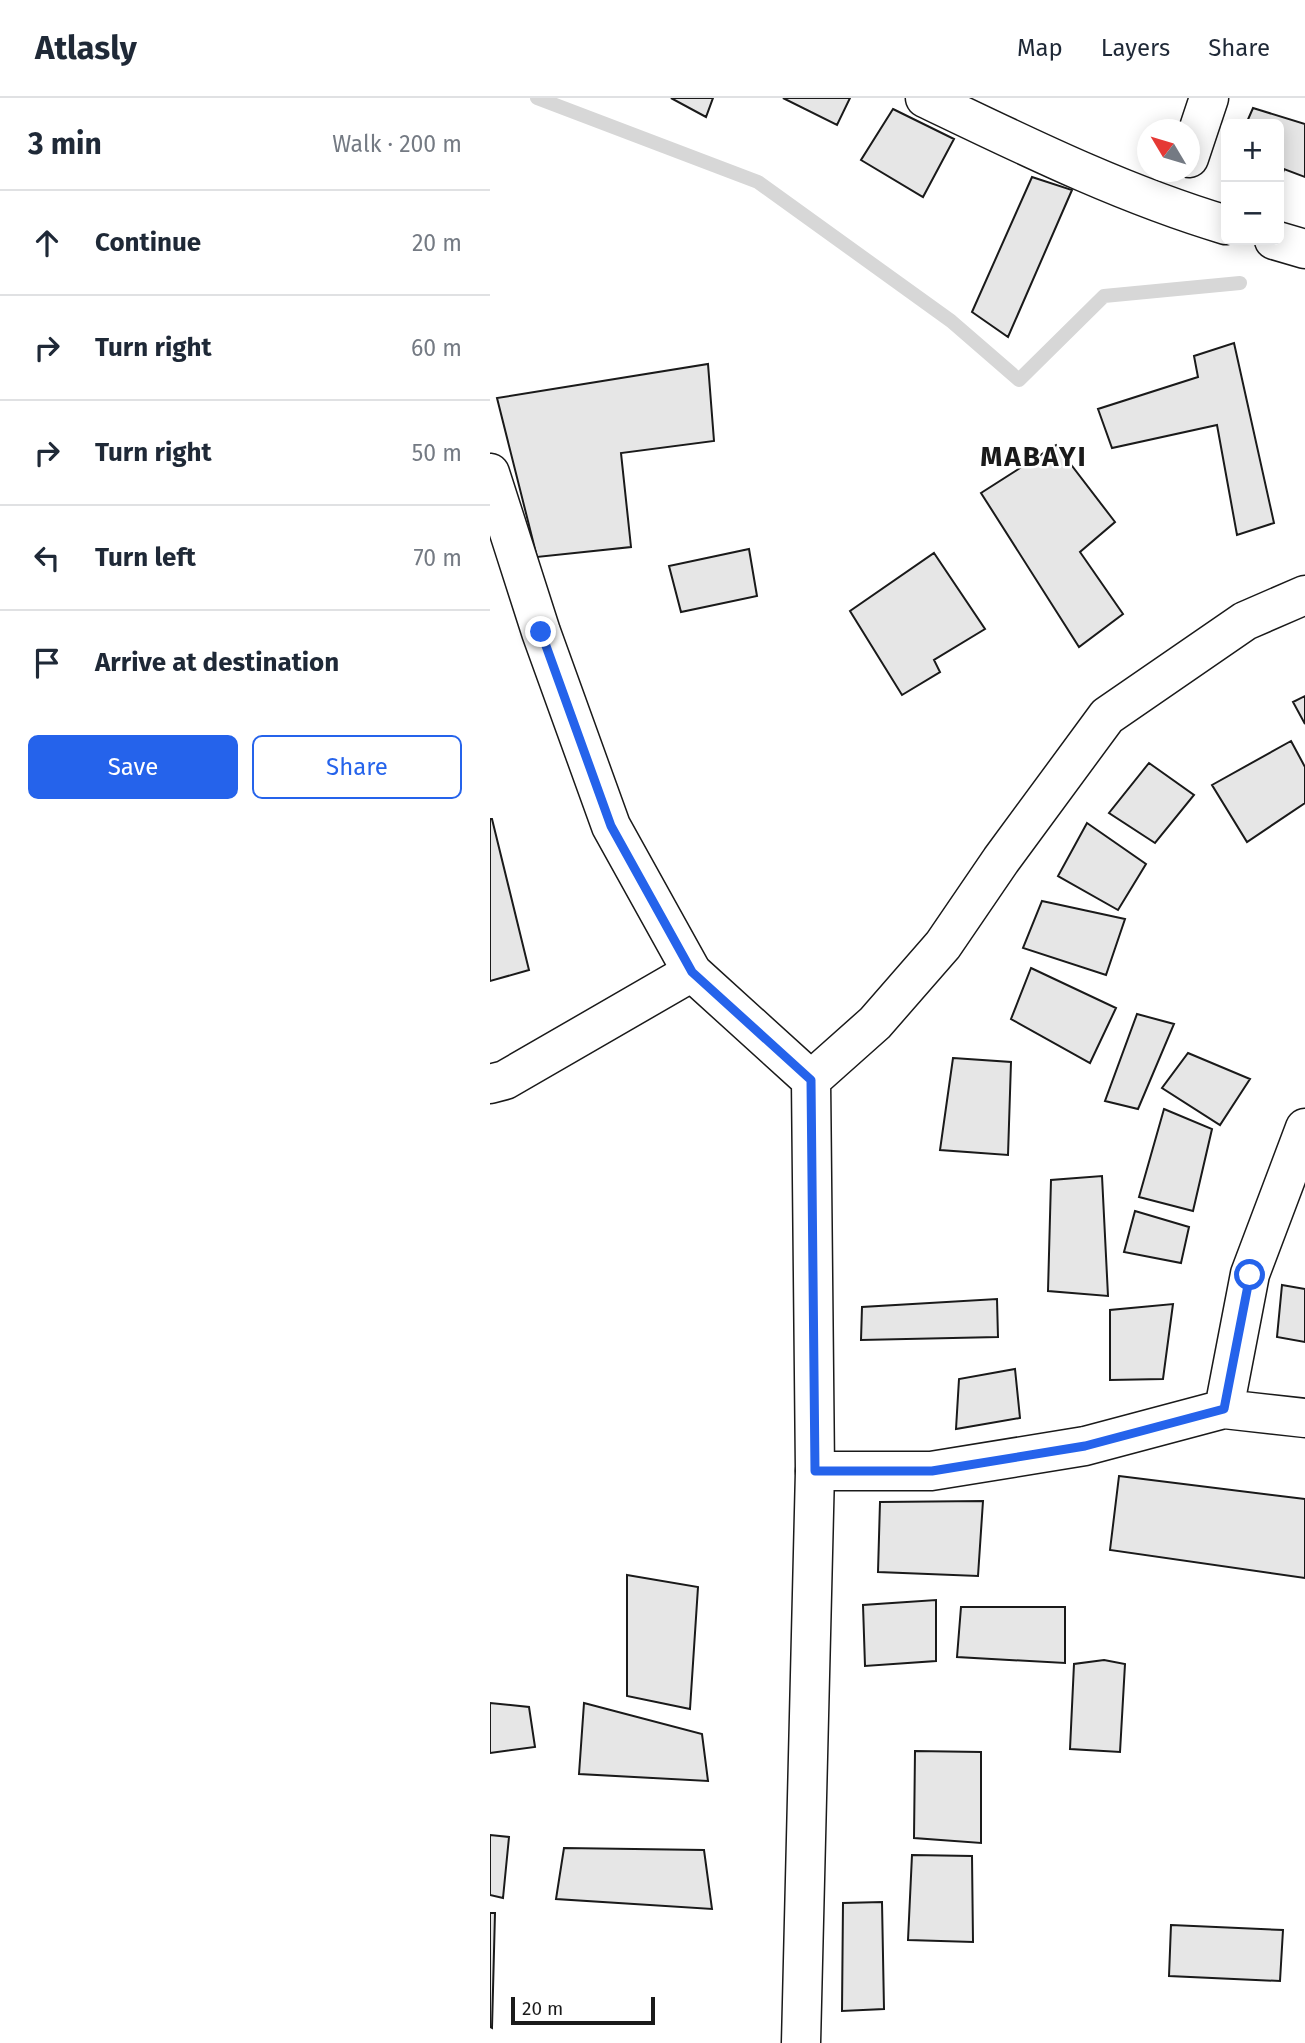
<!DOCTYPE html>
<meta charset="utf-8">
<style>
body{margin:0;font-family:"Fira Sans",sans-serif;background:#f2f2f3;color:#1f2937}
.controls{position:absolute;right:21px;top:21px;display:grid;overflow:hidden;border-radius:10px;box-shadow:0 4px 18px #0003}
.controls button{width:63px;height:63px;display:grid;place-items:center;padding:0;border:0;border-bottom:2px solid #e0e1e3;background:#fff;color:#1f2937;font:35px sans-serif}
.compass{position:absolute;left:647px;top:21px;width:63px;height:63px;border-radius:50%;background:#fff;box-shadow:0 4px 18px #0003;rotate:308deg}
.scale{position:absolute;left:21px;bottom:18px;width:144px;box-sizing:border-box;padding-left:7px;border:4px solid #1a1a1a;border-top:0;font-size:19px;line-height:24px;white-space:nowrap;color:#1a1a1a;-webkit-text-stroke:5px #fff;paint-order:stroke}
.stop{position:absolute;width:21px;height:21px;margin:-16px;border:5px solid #2563eb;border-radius:50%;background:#fff}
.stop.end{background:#2563eb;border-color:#fff;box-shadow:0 2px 7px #0008}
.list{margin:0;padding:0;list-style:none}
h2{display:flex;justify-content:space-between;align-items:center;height:91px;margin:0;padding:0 28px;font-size:30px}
h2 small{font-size:23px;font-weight:400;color:#747a83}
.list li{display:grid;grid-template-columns:46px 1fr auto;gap:21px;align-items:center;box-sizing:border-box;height:105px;padding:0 28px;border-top:2px solid #e0e1e3}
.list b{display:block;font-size:26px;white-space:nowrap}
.list em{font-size:23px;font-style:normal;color:#747a83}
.actions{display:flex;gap:14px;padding:21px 28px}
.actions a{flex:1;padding:16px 0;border:2px solid #2563eb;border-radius:10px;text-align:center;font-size:24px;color:#2563eb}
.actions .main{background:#2563eb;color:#fff}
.icon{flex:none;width:38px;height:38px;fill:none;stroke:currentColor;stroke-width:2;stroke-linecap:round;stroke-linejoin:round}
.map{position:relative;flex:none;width:815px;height:1945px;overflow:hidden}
header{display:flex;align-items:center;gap:42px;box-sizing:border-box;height:98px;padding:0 35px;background:#fff;border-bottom:2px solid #e0e1e3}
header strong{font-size:33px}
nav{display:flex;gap:38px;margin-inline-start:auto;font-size:24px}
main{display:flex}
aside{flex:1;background:#fff}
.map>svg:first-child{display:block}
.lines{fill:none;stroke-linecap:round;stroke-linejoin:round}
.stream{stroke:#d7d7d7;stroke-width:14}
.building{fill:#e6e6e6;stroke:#1a1a1a;stroke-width:2}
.minor-casing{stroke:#1a1a1a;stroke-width:41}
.major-casing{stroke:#1a1a1a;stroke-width:41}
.minor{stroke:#fff;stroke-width:38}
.major{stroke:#fff;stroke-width:38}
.route{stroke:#2563eb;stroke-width:9}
.labels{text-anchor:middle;stroke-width:5;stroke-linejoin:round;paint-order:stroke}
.district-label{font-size:28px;font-weight:bold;letter-spacing:2px;fill:#1a1a1a;stroke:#fff}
</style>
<header>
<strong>Atlasly</strong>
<nav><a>Map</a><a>Layers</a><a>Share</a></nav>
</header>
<main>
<aside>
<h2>3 min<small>Walk · 200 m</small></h2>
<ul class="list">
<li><svg class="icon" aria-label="ahead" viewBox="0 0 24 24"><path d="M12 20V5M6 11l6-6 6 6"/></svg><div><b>Continue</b></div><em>20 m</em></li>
<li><svg class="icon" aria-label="right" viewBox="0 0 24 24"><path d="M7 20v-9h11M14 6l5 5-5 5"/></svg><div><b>Turn right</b></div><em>60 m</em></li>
<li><svg class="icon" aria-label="right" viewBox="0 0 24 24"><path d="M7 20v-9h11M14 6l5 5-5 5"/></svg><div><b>Turn right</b></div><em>50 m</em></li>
<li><svg class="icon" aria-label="left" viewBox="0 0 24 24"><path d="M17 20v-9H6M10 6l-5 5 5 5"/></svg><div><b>Turn left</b></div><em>70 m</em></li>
<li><svg class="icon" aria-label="arrive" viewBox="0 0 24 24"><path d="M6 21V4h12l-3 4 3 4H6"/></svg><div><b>Arrive at destination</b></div></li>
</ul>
<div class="actions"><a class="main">Save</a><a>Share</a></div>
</aside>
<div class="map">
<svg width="815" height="1945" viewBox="0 0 815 1945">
<rect width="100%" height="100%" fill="#fff"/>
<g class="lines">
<path class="stream" d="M 47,0 L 268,84 L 461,223 L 529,282 L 614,198 L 750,185"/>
</g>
<path class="building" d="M 181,0 L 223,0 L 216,19 Z
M 293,0 L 360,0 L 347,27 Z
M 763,10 L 815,26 L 815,79 L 794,71 L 789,90 L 789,26 L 756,26 Z
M 403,11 L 464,41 L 433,99 L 371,62 Z
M 542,79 L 582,92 L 518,239 L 482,214 Z
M 744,245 L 784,425 L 747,437 L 727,327 L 622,350 L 608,311 L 708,279 L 704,258 Z
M 218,266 L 224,343 L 131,355 L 141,449 L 47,459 L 7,300 Z
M 566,347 L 625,424 L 590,454 L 633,516 L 589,549 L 491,395 Z
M 259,451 L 267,498 L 191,514 L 179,468 Z
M 444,455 L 495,531 L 444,562 L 450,574 L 412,597 L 360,513 Z
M 815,598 L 815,626 L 803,604 Z
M 801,643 L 815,669 L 815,705 L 757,744 L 722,687 Z
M 659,665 L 704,697 L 665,745 L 619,715 Z
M 0,721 L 2,721 L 39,872 L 0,883 Z
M 597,725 L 656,766 L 628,812 L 568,778 Z
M 552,803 L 635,821 L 616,877 L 533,850 Z
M 541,870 L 626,910 L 600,965 L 521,921 Z
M 647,916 L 684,926 L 648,1011 L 615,1003 Z
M 698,955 L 760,981 L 730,1027 L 672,990 Z
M 463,960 L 521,964 L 518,1057 L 450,1052 Z
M 674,1011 L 722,1031 L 703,1113 L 649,1099 Z
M 612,1078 L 618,1198 L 558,1193 L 561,1082 Z
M 645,1113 L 699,1129 L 691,1165 L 634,1154 Z
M 792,1187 L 815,1191 L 815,1244 L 787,1239 Z
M 507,1201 L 508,1239 L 371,1242 L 372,1209 Z
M 683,1206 L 673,1281 L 620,1282 L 620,1212 Z
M 525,1271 L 530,1320 L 466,1331 L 469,1281 Z
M 629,1378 L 815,1401 L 815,1480 L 620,1452 Z
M 493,1403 L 488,1478 L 388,1474 L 390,1404 Z
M 137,1477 L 208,1489 L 200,1611 L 137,1598 Z
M 446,1502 L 446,1563 L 375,1568 L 373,1507 Z
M 471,1509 L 575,1509 L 575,1565 L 467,1559 Z
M 614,1562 L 635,1566 L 630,1654 L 580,1651 L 584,1566 Z
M 0,1605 L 39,1609 L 45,1649 L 0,1655 Z
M 94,1605 L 212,1636 L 218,1683 L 89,1676 Z
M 425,1653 L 491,1654 L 491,1745 L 424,1740 Z
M 0,1737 L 19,1739 L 13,1800 L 0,1797 Z
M 74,1750 L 214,1752 L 222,1811 L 66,1801 Z
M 422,1757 L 482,1758 L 483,1844 L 418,1842 Z
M 392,1804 L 394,1911 L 352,1913 L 353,1805 Z
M 0,1815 L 5,1815 L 2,1930 L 0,1929 Z
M 681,1827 L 793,1832 L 790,1883 L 679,1878 Z"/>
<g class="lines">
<g class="minor-casing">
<path id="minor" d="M 435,0 C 533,47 632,96 736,127
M 699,60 L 719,0
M 784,142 L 815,151
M 0,986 L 15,982 L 202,874
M 734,1311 L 760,1176 L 815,1030
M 325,1373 L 441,1373 L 595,1348 L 734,1311 L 815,1320"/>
</g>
<g class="major-casing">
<path id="major" d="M 0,375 L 51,534 L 121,728 L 202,874 L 321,982 L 325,1373 L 311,1945
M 321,982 L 385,925 L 453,847 L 511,762 L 617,618 L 755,523 L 815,497"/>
</g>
<use href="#minor" class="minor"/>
<use href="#major" class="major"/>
</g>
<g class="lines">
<path class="route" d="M 51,534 L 121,728 L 202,874 L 321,982 L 325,1373 L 442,1373 L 595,1348 L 734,1311 L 760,1177"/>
</g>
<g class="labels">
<g class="district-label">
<text x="544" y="368">MABAYI</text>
</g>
</g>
</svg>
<div class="controls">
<button>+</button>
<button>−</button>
</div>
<svg class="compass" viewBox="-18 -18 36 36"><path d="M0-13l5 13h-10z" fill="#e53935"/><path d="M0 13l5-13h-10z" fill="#747a83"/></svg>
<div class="scale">20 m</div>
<div class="stop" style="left:760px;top:1177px"></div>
<div class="stop end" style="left:51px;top:534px"></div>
</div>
</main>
